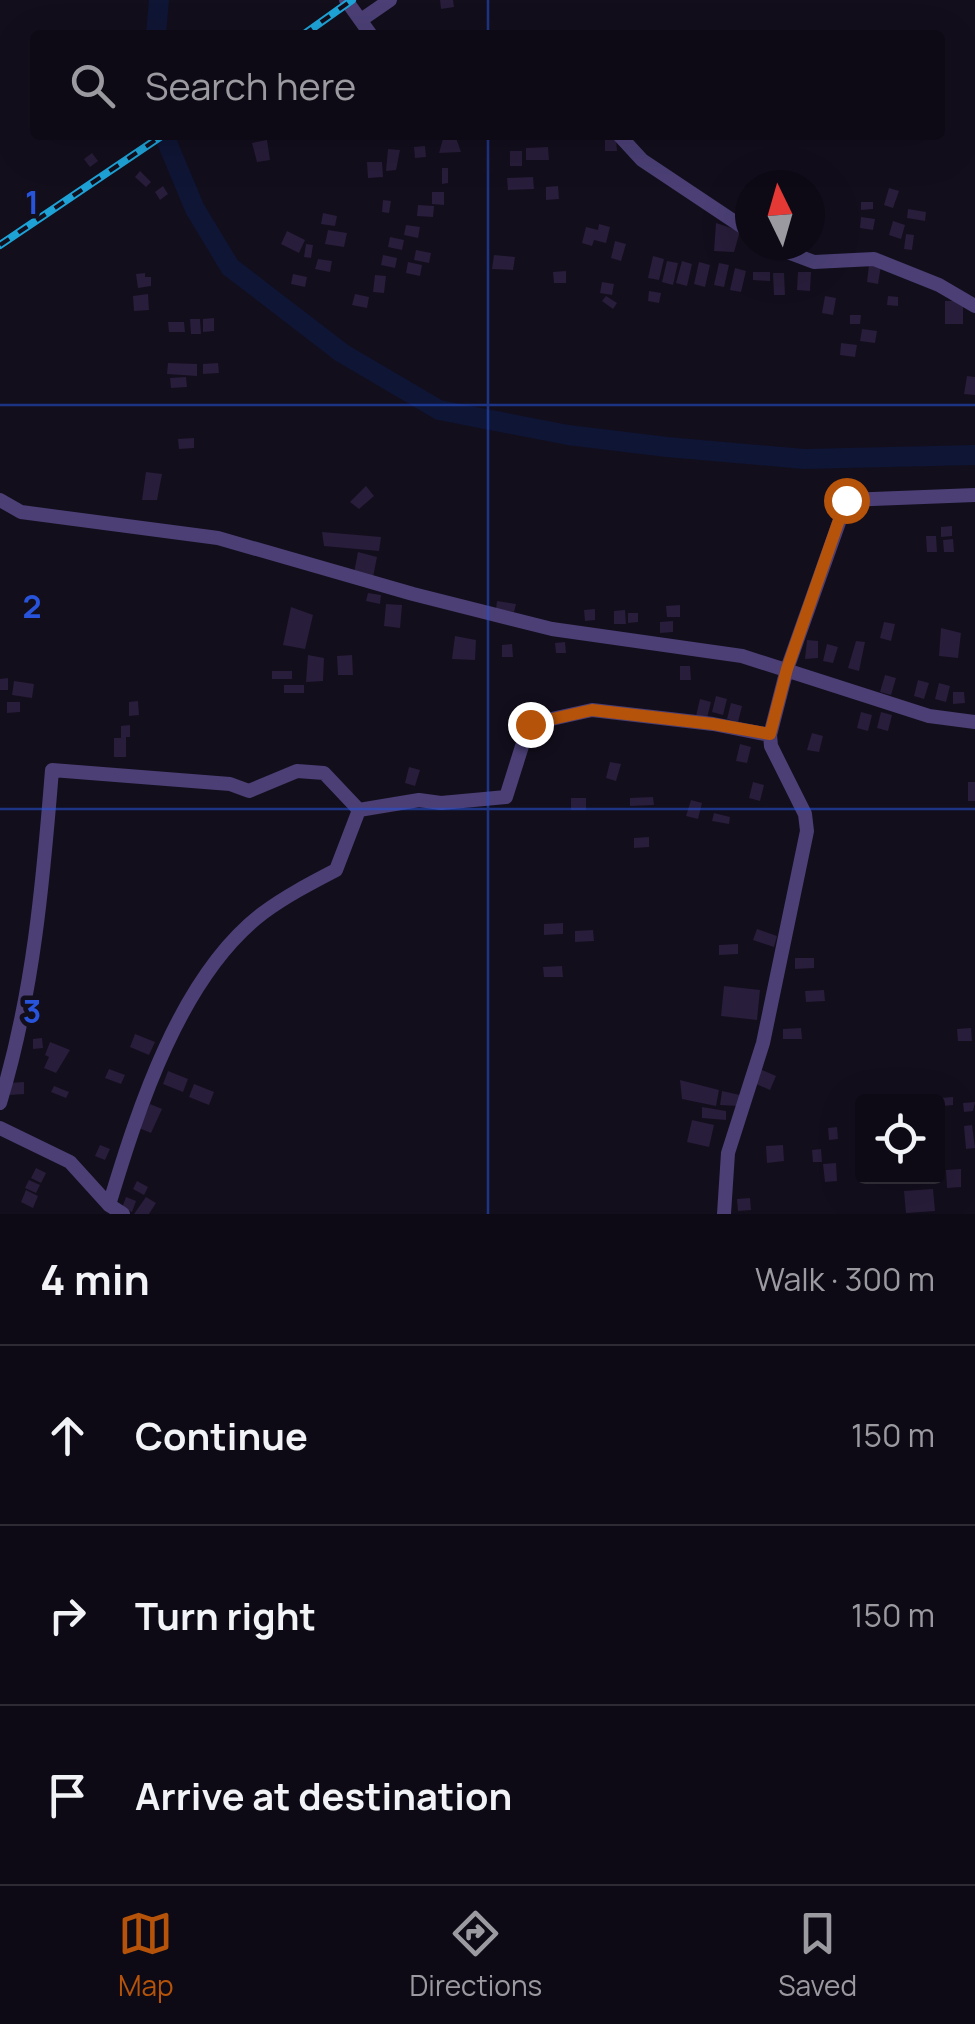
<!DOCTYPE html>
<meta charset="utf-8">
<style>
body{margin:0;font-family:Manrope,sans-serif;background:#1c1822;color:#f1f3f6}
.controls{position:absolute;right:30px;bottom:30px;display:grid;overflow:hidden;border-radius:10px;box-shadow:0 10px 40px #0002}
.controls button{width:90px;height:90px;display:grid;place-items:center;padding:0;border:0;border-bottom:2px solid #2e2b34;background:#0e0a15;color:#f1f3f6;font:50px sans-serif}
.compass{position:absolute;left:735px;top:170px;width:90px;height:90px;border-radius:50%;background:#0e0a15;box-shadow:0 10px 40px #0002;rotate:355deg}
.stop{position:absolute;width:30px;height:30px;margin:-22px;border:8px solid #b45309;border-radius:50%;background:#fff}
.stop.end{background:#b45309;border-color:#fff;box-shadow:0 2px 10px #0008}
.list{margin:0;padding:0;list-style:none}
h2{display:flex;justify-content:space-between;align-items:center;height:130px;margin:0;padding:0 40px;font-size:42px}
h2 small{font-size:32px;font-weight:400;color:#9b9aa0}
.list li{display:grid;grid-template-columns:65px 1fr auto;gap:30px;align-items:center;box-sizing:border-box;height:180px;padding:0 40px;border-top:2px solid #2e2b34}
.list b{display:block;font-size:38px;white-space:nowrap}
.list em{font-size:32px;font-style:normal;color:#9b9aa0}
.icon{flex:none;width:55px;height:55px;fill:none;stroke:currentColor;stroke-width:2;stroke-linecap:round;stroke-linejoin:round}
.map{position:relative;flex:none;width:975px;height:1214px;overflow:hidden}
.search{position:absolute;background:#0e0a15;box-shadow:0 10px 40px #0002;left:30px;right:30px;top:30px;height:110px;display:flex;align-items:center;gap:25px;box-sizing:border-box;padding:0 35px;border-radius:10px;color:#9b9aa0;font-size:38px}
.sheet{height:670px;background:#0e0a15}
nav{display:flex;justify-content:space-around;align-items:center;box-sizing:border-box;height:140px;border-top:2px solid #2e2b34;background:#0e0a15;font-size:28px;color:#9b9aa0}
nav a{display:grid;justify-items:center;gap:5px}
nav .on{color:#b45309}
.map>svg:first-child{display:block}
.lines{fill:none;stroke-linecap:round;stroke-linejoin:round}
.river{stroke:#0f1534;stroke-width:20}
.building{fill:#281d3a}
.minor{stroke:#4b3f75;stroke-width:14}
.rail-casing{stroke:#1ea2d6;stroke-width:8}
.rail{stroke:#130e1c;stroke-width:4;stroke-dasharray:11;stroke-linecap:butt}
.route{stroke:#b45309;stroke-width:12}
.grid{fill:none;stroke:#2754da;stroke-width:2.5;stroke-opacity:0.55}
.grid-label{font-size:32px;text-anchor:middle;font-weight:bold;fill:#2754da;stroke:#130e1c;stroke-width:9;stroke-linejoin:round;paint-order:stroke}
</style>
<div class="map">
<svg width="975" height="1214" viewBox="0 0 975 1214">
<rect width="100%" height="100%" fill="#130e1c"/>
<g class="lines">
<path class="river" d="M 156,35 L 159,0
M 164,135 L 195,209 L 230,267 L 342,353 L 439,410 L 568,435 L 667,447 L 804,459 L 975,455"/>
</g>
<path class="building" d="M 440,0 L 453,0 L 454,7 L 441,9 Z
M 444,135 L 455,135 L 461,152 L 439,153 Z
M 267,140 L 270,160 L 257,162 L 252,143 Z
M 605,140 L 616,140 L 617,151 L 605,151 Z
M 425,146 L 426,157 L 415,158 L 414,147 Z
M 548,147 L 549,160 L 526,160 L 526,148 Z
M 388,149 L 400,150 L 396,170 L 386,171 Z
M 510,151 L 522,151 L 522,166 L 510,166 Z
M 92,153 L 98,161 L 90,167 L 84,159 Z
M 367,162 L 382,162 L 383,177 L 368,178 Z
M 442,168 L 448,168 L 448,183 L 442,184 Z
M 140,171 L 151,182 L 146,187 L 135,177 Z
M 533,177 L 534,189 L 508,190 L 507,178 Z
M 163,186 L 168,194 L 160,200 L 155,192 Z
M 558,186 L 559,199 L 546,200 L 546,187 Z
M 889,188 L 899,191 L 893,208 L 884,205 Z
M 432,192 L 444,192 L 444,205 L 432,204 Z
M 383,200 L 391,201 L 389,213 L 382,212 Z
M 861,202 L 873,202 L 873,209 L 861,210 Z
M 418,205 L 434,206 L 433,217 L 417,216 Z
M 908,209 L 926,212 L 925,221 L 907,218 Z
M 323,213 L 337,216 L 335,226 L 321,224 Z
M 861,217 L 875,219 L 873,230 L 860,228 Z
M 893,221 L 905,225 L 901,239 L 889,235 Z
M 716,223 L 740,231 L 734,252 L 714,251 Z
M 599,224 L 610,227 L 606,243 L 594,240 L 592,246 L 582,243 L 586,227 L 598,230 Z
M 406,225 L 420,227 L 418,238 L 404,235 Z
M 328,230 L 347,233 L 344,247 L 325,244 Z
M 287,231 L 305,240 L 299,253 L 281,244 Z
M 906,234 L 914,235 L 912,250 L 904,249 Z
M 390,237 L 404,240 L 402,250 L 388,247 Z
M 615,241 L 626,244 L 621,261 L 611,258 Z
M 306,244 L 313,245 L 311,258 L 304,257 Z
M 416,250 L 431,253 L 429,263 L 414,260 Z
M 383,255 L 397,258 L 395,268 L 381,265 Z
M 494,255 L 515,257 L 513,270 L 492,269 Z
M 653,256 L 664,259 L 659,280 L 648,278 Z
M 318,259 L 332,261 L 330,272 L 315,269 Z
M 667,261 L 678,263 L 673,285 L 662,282 Z
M 682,261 L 692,264 L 687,286 L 676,283 Z
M 408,262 L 422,265 L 420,276 L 406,273 Z
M 699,262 L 710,265 L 705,287 L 694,284 Z
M 719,263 L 729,265 L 724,287 L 714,285 Z
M 869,265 L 881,266 L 878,284 L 867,282 Z
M 735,268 L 746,271 L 741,292 L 730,290 Z
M 566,271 L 566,283 L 554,283 L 553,272 Z
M 753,272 L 770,272 L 770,281 L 753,280 Z
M 798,272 L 811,272 L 810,291 L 797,290 Z
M 145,273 L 145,277 L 151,277 L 151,286 L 138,288 L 136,274 Z
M 773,273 L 784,273 L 785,295 L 774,295 Z
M 293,274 L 307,277 L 305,287 L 291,284 Z
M 375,275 L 386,276 L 384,293 L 373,292 Z
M 602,282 L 614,284 L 612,295 L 600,293 Z
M 649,291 L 661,293 L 659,303 L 648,301 Z
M 148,294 L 149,310 L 134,311 L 133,296 Z
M 355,294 L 369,297 L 367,308 L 352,305 Z
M 606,296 L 617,303 L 613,309 L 602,301 Z
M 825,296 L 836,298 L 833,315 L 822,313 Z
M 888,296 L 898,297 L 898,306 L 887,305 Z
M 945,301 L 963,301 L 963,324 L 945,324 Z
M 850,315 L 861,315 L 860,324 L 850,324 Z
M 214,318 L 214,331 L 203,332 L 203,319 Z
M 190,319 L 200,319 L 201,334 L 191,334 Z
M 168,322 L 184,322 L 185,332 L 169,332 Z
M 862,329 L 877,331 L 875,343 L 860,341 Z
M 841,343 L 857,345 L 855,357 L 840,355 Z
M 168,363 L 197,364 L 197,376 L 167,374 Z
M 218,363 L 219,373 L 203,374 L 203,364 Z
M 967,376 L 975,377 L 975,395 L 964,394 Z
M 186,377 L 187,387 L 171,388 L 170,378 Z
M 194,438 L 194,448 L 179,449 L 178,439 Z
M 146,472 L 162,474 L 157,500 L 142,500 Z
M 366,486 L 374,496 L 359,509 L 350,502 Z
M 952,526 L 952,536 L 941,537 L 941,527 Z
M 322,532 L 381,537 L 379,551 L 324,546 Z
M 926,536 L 936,536 L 937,552 L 927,552 Z
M 953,539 L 954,552 L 944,552 L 943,540 Z
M 358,552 L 377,557 L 373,577 L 354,573 Z
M 368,593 L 381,595 L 380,604 L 366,601 Z
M 497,601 L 516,604 L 514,612 L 496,609 Z
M 386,604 L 402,605 L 400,628 L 384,626 Z
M 680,605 L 680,617 L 667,617 L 666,606 Z
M 291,607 L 313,615 L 305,649 L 283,645 Z
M 595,609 L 595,620 L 585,621 L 584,610 Z
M 625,610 L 626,624 L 614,624 L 614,611 Z
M 628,613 L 638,613 L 638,622 L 628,623 Z
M 673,621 L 673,632 L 660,633 L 660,622 Z
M 884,622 L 895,624 L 891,641 L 880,638 Z
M 941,628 L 961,633 L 958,658 L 939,656 Z
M 455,636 L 476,640 L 475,660 L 452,659 Z
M 807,640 L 818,641 L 818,658 L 805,659 Z
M 856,641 L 865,642 L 859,671 L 848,668 Z
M 565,642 L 566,653 L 556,653 L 555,643 Z
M 512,644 L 513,657 L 502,657 L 502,645 Z
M 827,644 L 838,647 L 833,663 L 823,661 Z
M 308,655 L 324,658 L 323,681 L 306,682 Z
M 352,655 L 353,675 L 338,675 L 337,656 Z
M 680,666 L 690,666 L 691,680 L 680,680 Z
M 272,671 L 292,671 L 292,679 L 272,679 Z
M 885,675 L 896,678 L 891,695 L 880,692 Z
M 8,678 L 8,690 L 0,690 L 0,679 Z
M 918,680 L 929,683 L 924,699 L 914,696 Z
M 14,681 L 34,684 L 32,698 L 12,695 Z
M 939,683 L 950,686 L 946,702 L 935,699 Z
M 284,685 L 304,685 L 304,693 L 284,693 Z
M 953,692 L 964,692 L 965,703 L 953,704 Z
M 716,696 L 727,699 L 723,715 L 712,712 Z
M 700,699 L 711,702 L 707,718 L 696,716 Z
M 138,701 L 139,715 L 129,716 L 129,702 Z
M 7,702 L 20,702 L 20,712 L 7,713 Z
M 731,703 L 742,706 L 738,722 L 727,719 Z
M 861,712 L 872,715 L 868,731 L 857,728 Z
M 881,712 L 892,715 L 888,731 L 877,728 Z
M 130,725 L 130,737 L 126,737 L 126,757 L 114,757 L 114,738 L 121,738 L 121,726 Z
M 812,733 L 823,736 L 819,752 L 807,750 Z
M 740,744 L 751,747 L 747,763 L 736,761 Z
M 610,762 L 621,764 L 616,781 L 606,778 Z
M 409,767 L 420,770 L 415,786 L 405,783 Z
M 753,782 L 764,785 L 760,801 L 749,798 Z
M 968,782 L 975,782 L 975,801 L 968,801 Z
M 653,797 L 654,805 L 630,806 L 630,798 Z
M 571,798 L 586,798 L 586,810 L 571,810 Z
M 691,800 L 702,803 L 698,819 L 686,816 Z
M 714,813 L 730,817 L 729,824 L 712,821 Z
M 649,837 L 649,847 L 634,848 L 634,838 Z
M 563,923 L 563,934 L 544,935 L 544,924 Z
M 757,929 L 777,936 L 774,947 L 753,940 Z
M 593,930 L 594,941 L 575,942 L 575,931 Z
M 738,944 L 738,954 L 719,955 L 719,945 Z
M 795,958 L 814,958 L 814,968 L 795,969 Z
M 562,966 L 563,977 L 544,977 L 543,967 Z
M 724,986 L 760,990 L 757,1020 L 721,1016 Z
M 824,990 L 825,1001 L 806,1002 L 805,991 Z
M 801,1028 L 802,1039 L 783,1039 L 783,1029 Z
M 971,1028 L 972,1041 L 958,1041 L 957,1029 Z
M 135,1034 L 155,1042 L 149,1055 L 130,1047 Z
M 42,1038 L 43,1048 L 33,1049 L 33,1039 Z
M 50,1042 L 70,1050 L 56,1073 L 44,1068 L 49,1057 L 45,1055 Z
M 109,1069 L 125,1075 L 121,1084 L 105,1078 Z
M 760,1069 L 776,1076 L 770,1090 L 754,1083 Z
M 168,1071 L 188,1079 L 183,1092 L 163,1084 Z
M 680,1080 L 719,1090 L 716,1106 L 682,1099 Z
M 24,1082 L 24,1094 L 10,1095 L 9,1083 Z
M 194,1084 L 214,1092 L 209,1105 L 189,1097 Z
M 54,1086 L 69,1092 L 66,1098 L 51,1092 Z
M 722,1091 L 740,1095 L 739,1106 L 720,1105 Z
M 953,1097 L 953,1105 L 942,1106 L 941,1098 Z
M 975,1102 L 973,1111 L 964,1112 L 963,1103 Z
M 150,1104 L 162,1109 L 151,1133 L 139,1128 Z
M 702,1107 L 726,1111 L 726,1120 L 702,1118 Z
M 692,1120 L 714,1125 L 709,1147 L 687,1142 Z
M 972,1125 L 975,1148 L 966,1149 L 964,1126 Z
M 837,1127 L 838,1139 L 829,1140 L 828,1128 Z
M 100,1145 L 110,1149 L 105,1160 L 95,1156 Z
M 783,1145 L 784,1161 L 767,1163 L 766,1146 Z
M 821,1149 L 822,1162 L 813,1162 L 812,1150 Z
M 836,1163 L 837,1181 L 825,1182 L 823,1164 Z
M 36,1168 L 46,1173 L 41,1183 L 31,1178 Z
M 961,1169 L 961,1187 L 947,1188 L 946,1170 Z
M 29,1180 L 40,1185 L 36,1193 L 25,1188 Z
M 137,1181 L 148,1187 L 144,1195 L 133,1189 Z
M 933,1189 L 935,1211 L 906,1213 L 904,1191 Z
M 26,1190 L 38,1196 L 33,1208 L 21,1202 Z
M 126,1197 L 136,1201 L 132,1212 L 122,1208 Z
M 146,1197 L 156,1203 L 149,1214 L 134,1214 Z
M 750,1198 L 751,1210 L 738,1211 L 737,1199 Z"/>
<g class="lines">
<path class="minor" d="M 346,0 L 371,35
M 361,20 L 390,0
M 619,135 L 642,160 L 750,232
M 769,245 L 814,262 L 874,259 L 939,285 L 975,306
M 0,500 L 21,512 L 218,538 L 413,594 L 552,629 L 742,656 L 929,716 L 975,722
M 0,1103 C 33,995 43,883 52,770 L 230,784 L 249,791 L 297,771 L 324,773 L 359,810 L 419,800 L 441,803 L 506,797 L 529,724 L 592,710 L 713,724 L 770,735
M 0,1128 L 70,1162 L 109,1205 L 123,1214
M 109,1205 C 138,1109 180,976 263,913 C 286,896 311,883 336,870 L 359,810
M 724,1214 L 728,1153 L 763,1043 L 807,831 L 805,814 L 771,746 L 770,735 L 787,669 L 847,500 L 975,495"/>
<g class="rail-casing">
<path id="rail" d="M 303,35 L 352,0
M 0,245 L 163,135"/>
</g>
<use href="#rail" class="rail"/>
</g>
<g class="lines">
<path class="route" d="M 530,724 L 592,710 L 713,724 L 770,734 L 787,669 L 846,500"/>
</g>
<path class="grid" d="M 488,0 L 488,35M 488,135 L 488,1214M 0,405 L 975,405M 0,809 L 975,809"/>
<g class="grid-label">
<text x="32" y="214">1</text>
<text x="32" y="618">2</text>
<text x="32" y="1023">3</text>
</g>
</svg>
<div class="controls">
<button><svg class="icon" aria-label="locate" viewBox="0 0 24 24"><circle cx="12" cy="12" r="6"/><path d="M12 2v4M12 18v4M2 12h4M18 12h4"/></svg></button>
</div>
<svg class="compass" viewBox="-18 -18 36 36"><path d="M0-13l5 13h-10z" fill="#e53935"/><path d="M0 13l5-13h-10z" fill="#9b9aa0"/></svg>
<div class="stop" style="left:846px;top:500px"></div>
<div class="stop end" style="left:530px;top:724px"></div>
<div class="search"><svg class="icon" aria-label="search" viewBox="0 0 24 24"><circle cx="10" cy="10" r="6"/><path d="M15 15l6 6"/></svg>Search here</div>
</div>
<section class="sheet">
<h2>4 min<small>Walk · 300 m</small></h2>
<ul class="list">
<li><svg class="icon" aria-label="ahead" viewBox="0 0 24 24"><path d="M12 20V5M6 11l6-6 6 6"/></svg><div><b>Continue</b></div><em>150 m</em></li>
<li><svg class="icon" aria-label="right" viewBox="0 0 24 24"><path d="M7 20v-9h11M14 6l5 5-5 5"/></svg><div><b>Turn right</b></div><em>150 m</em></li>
<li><svg class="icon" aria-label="arrive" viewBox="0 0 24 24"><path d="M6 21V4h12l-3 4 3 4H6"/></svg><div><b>Arrive at destination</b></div></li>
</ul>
</section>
<nav>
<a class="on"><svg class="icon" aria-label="map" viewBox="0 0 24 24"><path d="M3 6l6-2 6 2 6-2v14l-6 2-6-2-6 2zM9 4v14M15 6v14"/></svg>Map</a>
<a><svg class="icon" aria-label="directions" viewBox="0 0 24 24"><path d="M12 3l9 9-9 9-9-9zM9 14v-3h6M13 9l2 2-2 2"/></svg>Directions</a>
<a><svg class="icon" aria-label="saved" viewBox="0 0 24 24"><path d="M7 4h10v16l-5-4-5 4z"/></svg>Saved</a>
</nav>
